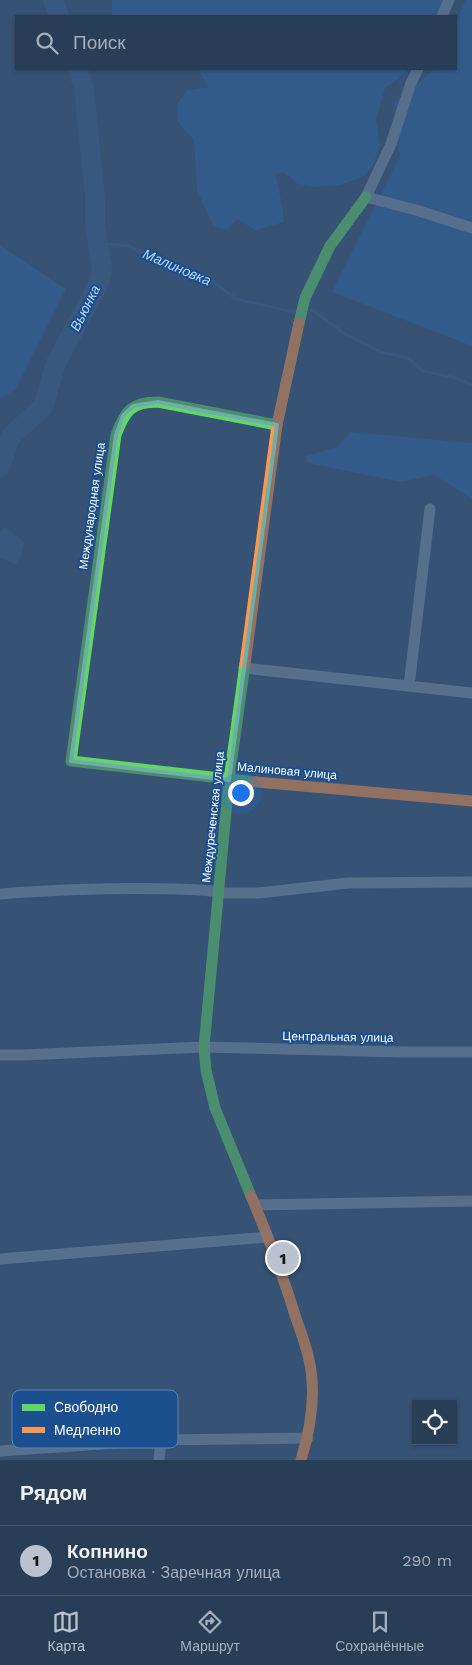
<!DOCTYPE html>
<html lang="ru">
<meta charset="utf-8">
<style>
body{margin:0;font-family:"Work Sans",sans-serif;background:#30455d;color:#f1f3f6}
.controls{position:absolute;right:15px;bottom:15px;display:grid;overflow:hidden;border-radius:0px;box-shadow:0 1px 4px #0004}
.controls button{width:45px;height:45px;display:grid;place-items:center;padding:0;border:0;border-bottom:1px solid #44576d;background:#283e57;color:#f1f3f6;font:25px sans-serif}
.you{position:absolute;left:240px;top:792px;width:18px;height:18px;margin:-12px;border:4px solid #fff;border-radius:50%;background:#1a73e8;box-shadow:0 0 0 8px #1a73e833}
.badge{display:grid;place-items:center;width:32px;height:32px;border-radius:50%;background:#b9c2ce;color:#111;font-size:16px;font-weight:700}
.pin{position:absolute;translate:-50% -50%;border:2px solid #fff;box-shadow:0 1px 5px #0006}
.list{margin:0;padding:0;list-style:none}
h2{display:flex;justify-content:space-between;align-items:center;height:65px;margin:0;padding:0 20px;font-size:21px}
h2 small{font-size:16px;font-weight:400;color:#a5aeba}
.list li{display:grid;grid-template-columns:32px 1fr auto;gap:15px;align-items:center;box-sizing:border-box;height:70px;padding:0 20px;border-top:1px solid #44576d}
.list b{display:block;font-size:19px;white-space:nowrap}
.list p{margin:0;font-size:16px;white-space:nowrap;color:#a5aeba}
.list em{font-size:16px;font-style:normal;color:#a5aeba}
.icon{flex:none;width:28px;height:28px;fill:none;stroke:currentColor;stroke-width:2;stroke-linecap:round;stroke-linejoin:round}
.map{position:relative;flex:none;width:472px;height:1460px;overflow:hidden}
.search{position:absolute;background:#283e57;box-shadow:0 1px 4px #0004;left:15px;right:15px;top:15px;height:55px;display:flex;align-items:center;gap:12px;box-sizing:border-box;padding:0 18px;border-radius:0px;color:#a5aeba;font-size:19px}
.sheet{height:135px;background:#283e57}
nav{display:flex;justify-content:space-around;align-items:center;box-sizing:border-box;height:70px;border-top:1px solid #44576d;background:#283e57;font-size:14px;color:#a5aeba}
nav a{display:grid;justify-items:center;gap:2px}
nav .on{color:#b9c2ce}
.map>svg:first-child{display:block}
.green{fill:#2f66a5}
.water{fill:#3b618d}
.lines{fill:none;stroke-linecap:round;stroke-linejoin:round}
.stream{stroke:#3b618d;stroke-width:3}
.river{stroke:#3b618d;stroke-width:20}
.street{stroke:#7d92a8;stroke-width:11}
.fast{stroke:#63d668;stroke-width:11}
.slow{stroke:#ff974d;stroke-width:11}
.marked{fill:none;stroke:#6fada8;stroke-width:4;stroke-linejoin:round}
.labels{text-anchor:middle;stroke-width:4;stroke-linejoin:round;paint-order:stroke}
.street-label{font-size:12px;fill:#fff;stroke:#1b4f8f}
.water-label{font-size:14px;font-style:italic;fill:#b5d3f5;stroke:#1b4f8f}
.key{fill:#1b4f8f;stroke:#5f84b1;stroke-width:1}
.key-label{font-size:14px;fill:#fff}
</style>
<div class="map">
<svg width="472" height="1460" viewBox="0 0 472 1460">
<rect width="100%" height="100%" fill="#365274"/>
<path class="green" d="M 112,0 L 444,0 L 435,16 L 112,16 Z
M 466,0 L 472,0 L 472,346 L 332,292 L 400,155 L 395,102 L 435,69 L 456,69 L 456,23 Z
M 198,69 L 408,69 L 406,73 L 385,88 L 376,120 L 380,145 L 373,166 L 363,177 L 340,185 L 315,187 L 298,184 L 283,172 L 275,174 L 282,204 L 284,222 L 256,230 L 237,219 L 227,230 L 213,226 L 197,190 L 194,140 L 177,121 L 178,103 L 187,91 L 208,87 Z
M 0,245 L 66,289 L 15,390 L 0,398 Z
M 351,432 L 472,443 L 472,499 L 434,475 L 401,482 L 308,463 L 306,456 L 337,447 Z"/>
<path class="water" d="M 5,527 L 24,542 L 22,553 L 17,565 L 0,558 L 0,531 Z"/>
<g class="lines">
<path class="stream" d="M 98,243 L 129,246 L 172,268 L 210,279 L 236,299 L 289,311 L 296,311
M 307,310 L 313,310 L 343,333 L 381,352 L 408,358 L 423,371 L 456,378 L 472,385"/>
<path class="river" d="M 53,0 L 59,16
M 0,467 L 10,437 L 43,407 L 56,363 L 99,283 L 102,268 L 95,225 L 95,197 L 84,89 L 78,69"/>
<path class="street" d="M 442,16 L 449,0
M 418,69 L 411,83 L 391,144 L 366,197 L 416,210 L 472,228
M 244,668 L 472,693
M 409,686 L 430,509
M 0,894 C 71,889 141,886 212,891 L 219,893 L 259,893 L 348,883 L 472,882
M 0,1055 L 22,1055 L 204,1047 L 404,1052 L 472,1052
M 255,1205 L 472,1201
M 0,1259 L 268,1237
M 0,1451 L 161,1440 L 308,1438
M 159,1460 L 161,1440"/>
<path class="fast" d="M 299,323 L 305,298 L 330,246 L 366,197
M 245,664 L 229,780 L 204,1047 L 206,1070 L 215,1108 L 251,1196
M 256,782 L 71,761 L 116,435 C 125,411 131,402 158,402 L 277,425"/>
<path class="slow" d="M 245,664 L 277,425 L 299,323
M 256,782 L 472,801
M 251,1196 C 268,1236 283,1276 296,1318 C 303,1338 311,1359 312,1381 C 314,1408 309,1434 301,1460"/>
</g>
<path d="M0 0H472V1460H0ZM 158,402 L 277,425 L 229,780 L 71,761 L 116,435 L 123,416 L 133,406 Z" fill="#365274" fill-opacity=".55" fill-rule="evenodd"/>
<path class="marked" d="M 158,402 L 277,425 L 229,780 L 71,761 L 116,435 L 123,416 L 133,406 Z"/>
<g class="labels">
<g class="street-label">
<text transform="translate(92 506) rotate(-82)" y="4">Международная улица</text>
<text transform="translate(287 771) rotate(5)" y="4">Малиновая улица</text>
<text transform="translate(213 817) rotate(-84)" y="4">Междуреченская улица</text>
<text transform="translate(338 1037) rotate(1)" y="4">Центральная улица</text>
</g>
<g class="water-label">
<text transform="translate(177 267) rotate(23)" y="5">Малиновка</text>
<text transform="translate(85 308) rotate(-63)" y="5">Вьюнка</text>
</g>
</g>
<rect x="12" y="1390" width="166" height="58" rx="8" class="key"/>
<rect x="22" y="1404" width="23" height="7" fill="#63d668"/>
<rect x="22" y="1427" width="23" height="6" fill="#ff974d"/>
<g class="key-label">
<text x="54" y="1412">Свободно</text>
<text x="54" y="1435">Медленно</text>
</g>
</svg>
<div class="controls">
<button><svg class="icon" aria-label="locate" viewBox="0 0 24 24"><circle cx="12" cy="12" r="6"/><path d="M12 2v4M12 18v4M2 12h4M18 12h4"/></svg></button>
</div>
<div class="you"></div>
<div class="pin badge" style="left:283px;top:1258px">1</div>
<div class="search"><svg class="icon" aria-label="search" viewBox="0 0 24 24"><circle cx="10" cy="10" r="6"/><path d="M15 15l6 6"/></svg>Поиск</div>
</div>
<section class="sheet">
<h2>Рядом<small></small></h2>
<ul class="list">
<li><span class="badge">1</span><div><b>Копнино</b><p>Остановка · Заречная улица</p></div><em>290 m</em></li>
</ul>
</section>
<nav>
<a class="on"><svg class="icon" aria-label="map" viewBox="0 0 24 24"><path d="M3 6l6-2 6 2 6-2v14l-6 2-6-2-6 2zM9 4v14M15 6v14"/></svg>Карта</a>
<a><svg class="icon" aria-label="directions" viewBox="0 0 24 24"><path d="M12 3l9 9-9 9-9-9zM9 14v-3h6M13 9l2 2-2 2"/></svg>Маршрут</a>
<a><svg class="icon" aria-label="saved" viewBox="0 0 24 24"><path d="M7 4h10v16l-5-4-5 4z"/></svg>Сохранённые</a>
</nav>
